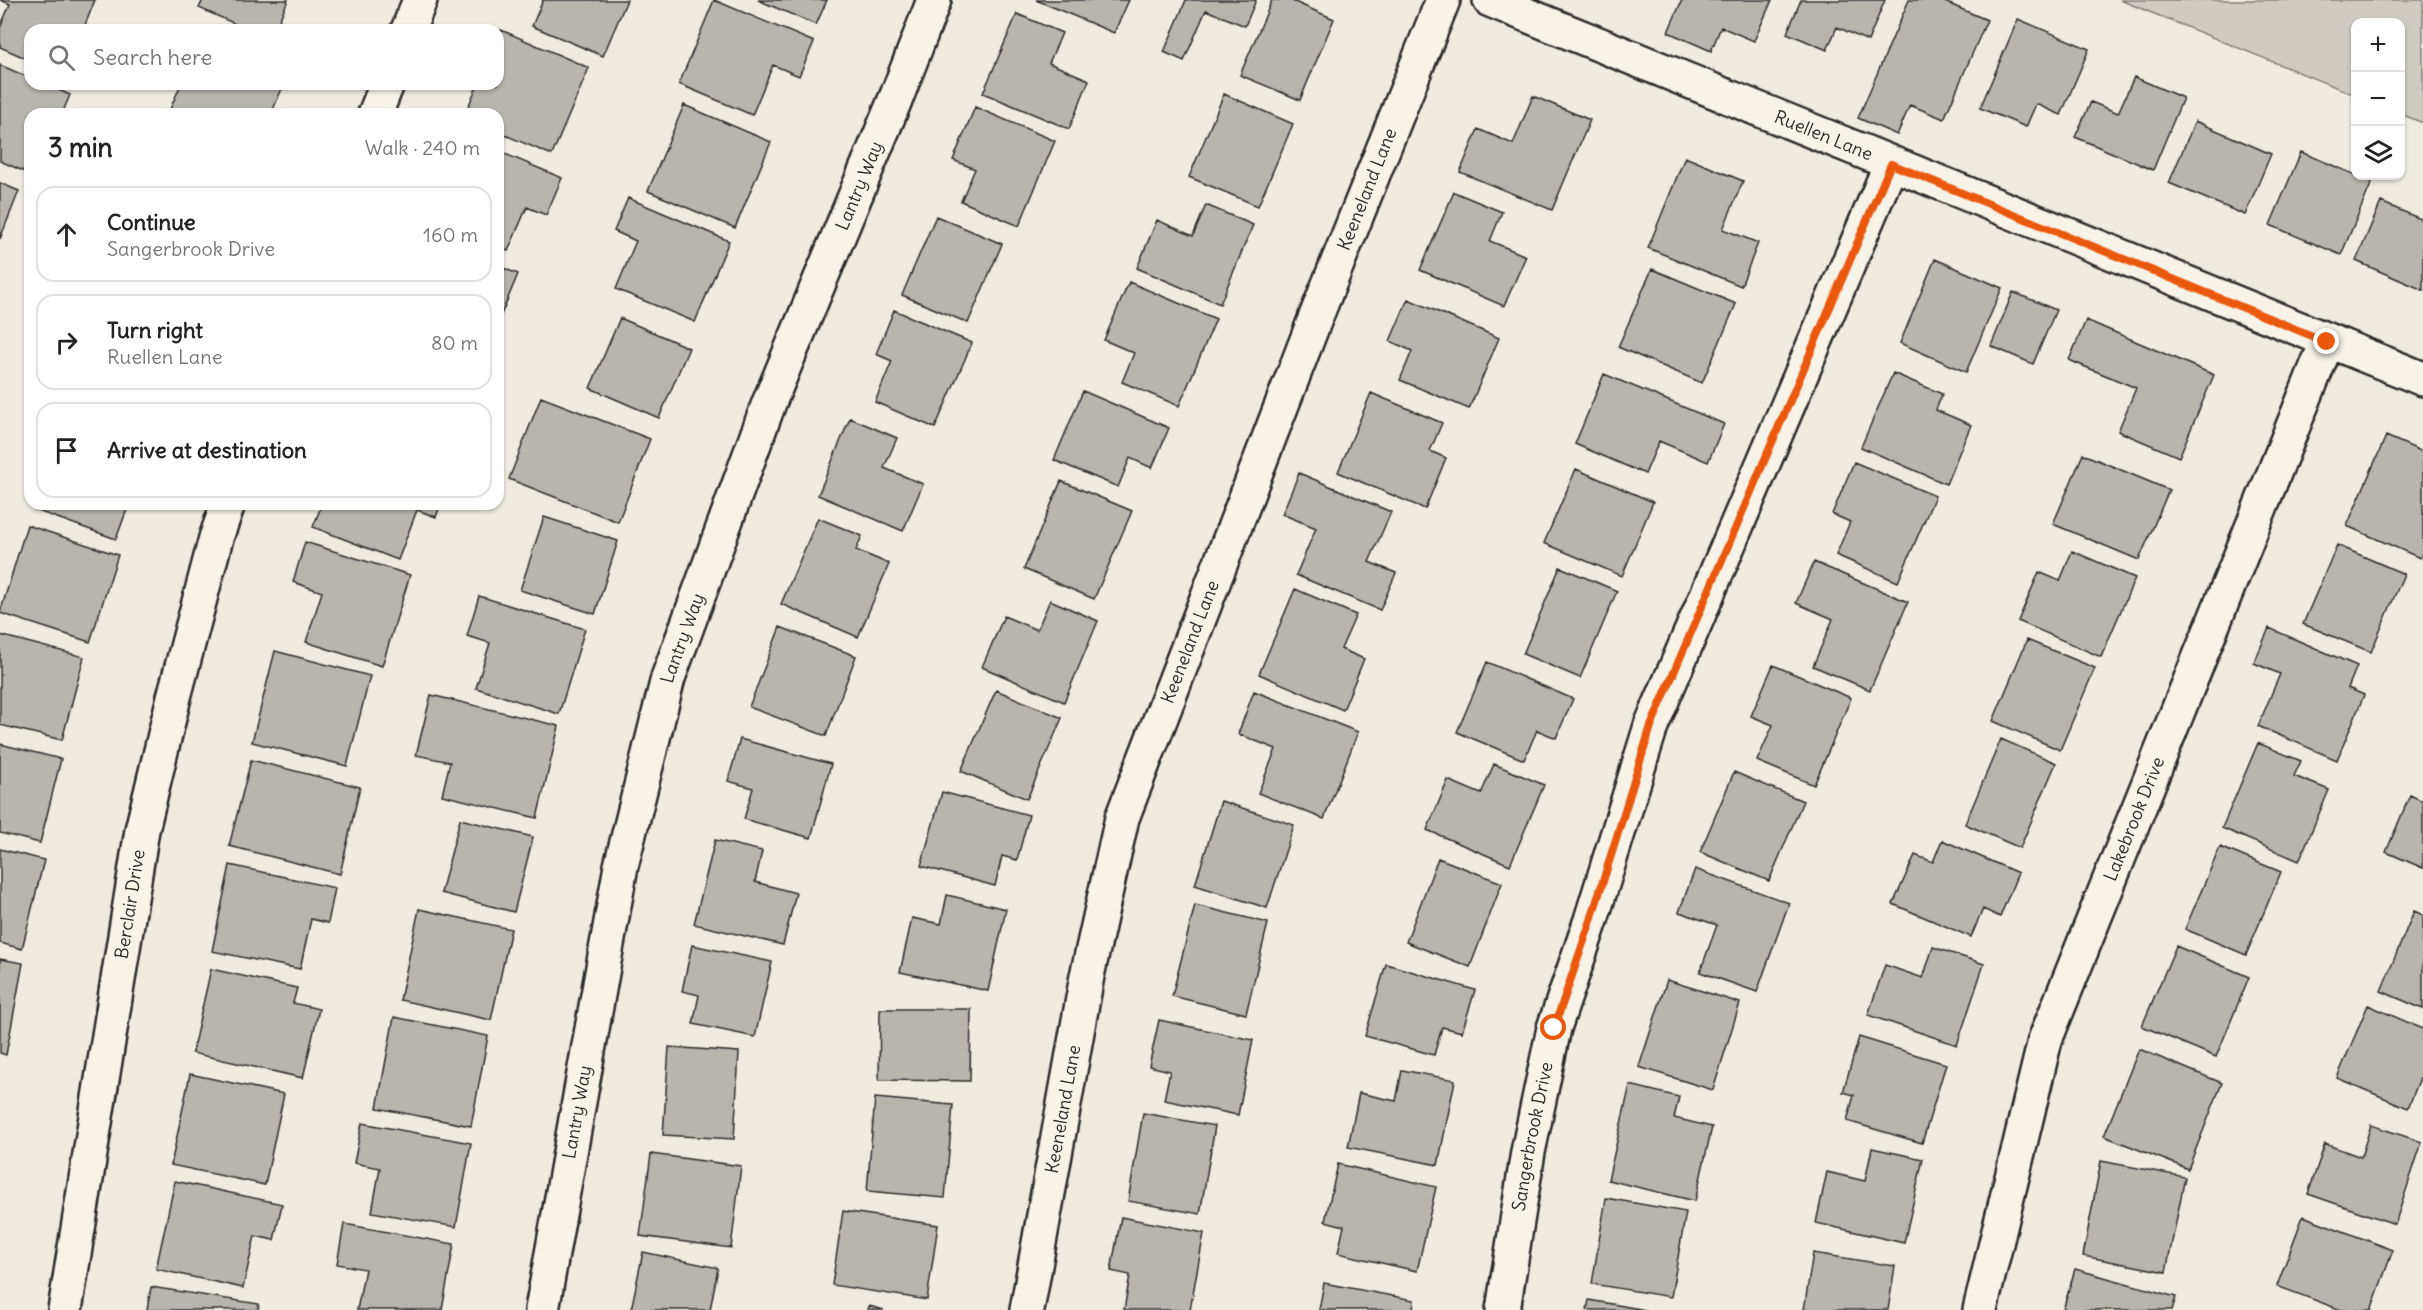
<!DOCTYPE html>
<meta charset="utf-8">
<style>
body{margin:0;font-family:Delius,sans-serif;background:#f6f6f6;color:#222}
.controls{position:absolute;right:18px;top:18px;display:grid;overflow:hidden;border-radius:12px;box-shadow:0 2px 4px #0004}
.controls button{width:54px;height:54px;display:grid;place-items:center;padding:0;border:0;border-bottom:2px solid #e0e0e0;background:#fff;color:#222;font:30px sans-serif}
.stop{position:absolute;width:18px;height:18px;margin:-14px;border:4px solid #ea580c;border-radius:50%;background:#fff}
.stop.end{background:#ea580c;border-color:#fff;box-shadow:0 2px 6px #0008}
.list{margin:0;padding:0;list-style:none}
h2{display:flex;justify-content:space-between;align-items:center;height:78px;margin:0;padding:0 24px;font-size:26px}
h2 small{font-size:20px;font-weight:400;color:#767676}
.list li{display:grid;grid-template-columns:39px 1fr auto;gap:18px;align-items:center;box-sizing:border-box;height:96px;margin:0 12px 12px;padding:0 12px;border:2px solid #e0e0e0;border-radius:18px}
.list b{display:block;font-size:22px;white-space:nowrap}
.list p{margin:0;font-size:20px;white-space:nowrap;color:#767676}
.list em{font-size:20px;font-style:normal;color:#767676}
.icon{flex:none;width:33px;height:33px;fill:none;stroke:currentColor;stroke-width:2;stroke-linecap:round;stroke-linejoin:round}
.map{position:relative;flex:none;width:2423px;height:1310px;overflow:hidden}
.search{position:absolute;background:#fff;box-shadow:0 2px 4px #0004;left:24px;top:24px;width:480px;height:66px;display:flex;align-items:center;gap:15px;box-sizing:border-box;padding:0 21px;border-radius:18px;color:#767676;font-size:22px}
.panel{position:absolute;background:#fff;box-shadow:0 2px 4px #0004;left:24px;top:108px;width:480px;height:402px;border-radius:18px}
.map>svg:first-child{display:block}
.green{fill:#cfcbc2;stroke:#7d7b76;stroke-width:1.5}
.building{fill:#b8b5ae;stroke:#2b2b2b;stroke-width:1.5}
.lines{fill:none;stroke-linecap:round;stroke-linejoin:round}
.minor-casing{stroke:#2b2b2b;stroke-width:38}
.minor{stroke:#f7f3e8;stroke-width:33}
.route{stroke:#ea580c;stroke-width:8}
.labels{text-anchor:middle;stroke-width:4.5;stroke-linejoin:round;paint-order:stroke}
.street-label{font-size:18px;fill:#2b2b2b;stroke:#f7f3e8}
</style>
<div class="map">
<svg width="2423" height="1310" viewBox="0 0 2423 1310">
<rect width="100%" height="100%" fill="#efebe0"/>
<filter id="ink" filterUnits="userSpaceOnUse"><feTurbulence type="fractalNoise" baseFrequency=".0167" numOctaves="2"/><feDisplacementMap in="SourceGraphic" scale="12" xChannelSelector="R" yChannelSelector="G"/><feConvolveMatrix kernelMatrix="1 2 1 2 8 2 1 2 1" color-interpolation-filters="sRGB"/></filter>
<g filter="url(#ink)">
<path class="green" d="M 2120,0 L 2423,0 L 2423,123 L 2401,114 L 2400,22 L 2356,22 L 2355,95 Z"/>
<path class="building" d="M 0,0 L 95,0 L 83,30 L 30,30 L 30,60 L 0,47 L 0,28 L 10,4 Z
M 203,0 L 288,0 L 275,30 L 249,30 L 199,8 Z
M 543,0 L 627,0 L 603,56 L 532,26 Z
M 714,0 L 814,42 L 799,76 L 773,65 L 752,115 L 679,84 Z
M 758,0 L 827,0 L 816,25 Z
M 1036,0 L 1129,0 L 1114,33 Z
M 1186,0 L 1256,0 L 1245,26 L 1206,10 L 1184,61 L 1164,52 Z
M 1272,0 L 1290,0 L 1334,19 L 1300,100 L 1240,75 Z
M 1682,0 L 1772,0 L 1754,41 L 1721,27 L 1711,51 L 1668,32 Z
M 1801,0 L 1885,0 L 1868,41 L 1837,27 L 1827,50 L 1787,33 Z
M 1909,0 L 1940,0 L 1987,20 L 1944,119 L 1910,105 L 1897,135 L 1858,118 Z
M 1017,14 L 1062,33 L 1049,63 L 1089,80 L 1069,129 L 983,93 Z
M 2018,19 L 2089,49 L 2061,115 L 2036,104 L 2026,127 L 1980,108 Z
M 501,30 L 589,68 L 552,155 L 498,132 L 498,114 L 465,114 L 478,84 L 498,84 L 498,36 Z
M 0,65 L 30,78 L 30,84 L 45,84 L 70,95 L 62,114 L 30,114 L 30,174 L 0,161 Z
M 2134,77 L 2183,98 L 2153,170 L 2075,137 L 2091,102 L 2118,113 Z
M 181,84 L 284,84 L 271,114 L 168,114 Z
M 1224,94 L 1293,124 L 1258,206 L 1189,177 Z
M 1533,96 L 1590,120 L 1552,210 L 1460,172 L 1478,129 L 1513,144 Z
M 684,105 L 771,142 L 735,228 L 648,191 Z
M 975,107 L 1055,141 L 1019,226 L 961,201 L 975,169 L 953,160 Z
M 2195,121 L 2271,154 L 2245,215 L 2169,183 Z
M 498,151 L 562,178 L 546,215 L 527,207 L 508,251 L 498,247 Z
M 2301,152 L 2372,182 L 2341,255 L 2270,225 Z
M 1685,157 L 1743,181 L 1723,229 L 1758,243 L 1741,286 L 1648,248 Z
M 0,183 L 19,191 L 0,239 Z
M 1454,192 L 1502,212 L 1490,241 L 1526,256 L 1504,306 L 1420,270 Z
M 628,198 L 729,241 L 695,322 L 616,289 L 636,241 L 614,231 Z
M 2381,202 L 2423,220 L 2423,290 L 2356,261 Z
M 1206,205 L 1253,225 L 1220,304 L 1137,268 L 1157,220 L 1193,236 Z
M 936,216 L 1002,244 L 968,323 L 902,295 Z
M 1935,259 L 2002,288 L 1966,372 L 1900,343 Z
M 498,266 L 518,274 L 498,322 Z
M 1652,269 L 1736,304 L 1702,383 L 1618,347 Z
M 1129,282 L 1216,319 L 1179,406 L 1122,382 L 1134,353 L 1104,340 Z
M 2013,292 L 2056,310 L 2033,364 L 1991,346 Z
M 1408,299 L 1499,338 L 1469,409 L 1400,380 L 1412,351 L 1390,341 Z
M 894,310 L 972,343 L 935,428 L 875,402 L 892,361 L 876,354 Z
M 620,318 L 689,348 L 659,418 L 590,388 Z
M 2086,320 L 2214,375 L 2179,457 L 2118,431 L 2136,388 L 2069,360 Z
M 1893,373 L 1942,394 L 1936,410 L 1971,425 L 1946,484 L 1861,447 Z
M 1604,374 L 1724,424 L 1708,462 L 1659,441 L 1645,474 L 1575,444 Z
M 1083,391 L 1169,428 L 1152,468 L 1130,458 L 1118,487 L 1054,460 Z
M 1371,393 L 1442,423 L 1430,451 L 1446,458 L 1425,509 L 1338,472 Z
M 541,397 L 650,439 L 618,522 L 509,479 Z
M 850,418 L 897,438 L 884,468 L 923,484 L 903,531 L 818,495 Z
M 2386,436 L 2423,452 L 2423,551 L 2420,558 L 2347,526 Z
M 2083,454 L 2169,490 L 2139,560 L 2053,524 Z
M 1854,462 L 1935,496 L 1898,582 L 1836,555 L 1850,522 L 1832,514 Z
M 1576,469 L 1653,502 L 1622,576 L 1544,543 Z
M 1299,473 L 1391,512 L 1369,562 L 1396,573 L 1380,610 L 1296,575 L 1316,528 L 1282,514 Z
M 1061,481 L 1132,511 L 1094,599 L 1024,569 Z
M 37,504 L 129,504 L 116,539 L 35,510 Z
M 322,504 L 441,504 L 436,517 L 417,510 L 398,560 L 313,527 Z
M 544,517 L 618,541 L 595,614 L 520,590 Z
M 818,518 L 862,536 L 856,550 L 889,564 L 858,637 L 781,604 Z
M 27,525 L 118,555 L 90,642 L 0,613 Z
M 305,542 L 410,575 L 382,666 L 306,642 L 322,592 L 293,582 Z
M 2337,545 L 2404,574 L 2371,652 L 2303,624 Z
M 2072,551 L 2135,578 L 2101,657 L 2018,621 L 2039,572 L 2060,581 Z
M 1814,562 L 1908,602 L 1870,690 L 1813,666 L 1833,619 L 1796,603 Z
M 1560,567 L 1617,591 L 1580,678 L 1523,654 Z
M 1295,589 L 1356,615 L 1341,649 L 1364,659 L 1343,710 L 1259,674 Z
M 479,596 L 585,629 L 559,714 L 476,688 L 490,643 L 467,636 Z
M 1050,600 L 1098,621 L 1064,702 L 982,667 L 1004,616 L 1037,630 Z
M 780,627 L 856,656 L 826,736 L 749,707 Z
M 2269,628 L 2357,666 L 2348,688 L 2364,695 L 2337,760 L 2258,726 L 2280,674 L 2254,663 Z
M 0,635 L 84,657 L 62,740 L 0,725 Z
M 2027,640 L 2095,668 L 2060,750 L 1993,721 Z
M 275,651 L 370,676 L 347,766 L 252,742 Z
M 1487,662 L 1573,699 L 1556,738 L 1537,730 L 1524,760 L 1457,732 Z
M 1773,665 L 1851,698 L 1814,785 L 1757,761 L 1773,725 L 1751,716 Z
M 996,690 L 1062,718 L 1027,799 L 961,771 Z
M 1254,691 L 1358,732 L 1324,819 L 1258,793 L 1276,749 L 1238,734 Z
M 431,695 L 559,726 L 537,818 L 442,795 L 450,762 L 416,755 Z
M 740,739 L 831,764 L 811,838 L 744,819 L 753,788 L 728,781 Z
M 2001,739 L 2056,763 L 2020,848 L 1965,824 Z
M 2258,743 L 2301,761 L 2294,776 L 2329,790 L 2299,861 L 2222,828 Z
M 0,744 L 61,759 L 40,843 L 0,833 Z
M 251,760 L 360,787 L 340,874 L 229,846 Z
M 1494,764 L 1544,785 L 1510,865 L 1427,830 L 1448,780 L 1481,794 Z
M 1734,772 L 1803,801 L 1769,881 L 1700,852 Z
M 942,792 L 1029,815 L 1017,860 L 1002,856 L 995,886 L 921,866 Z
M 2410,795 L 2423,801 L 2423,868 L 2386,852 Z
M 1221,801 L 1294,825 L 1267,908 L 1195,885 Z
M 460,819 L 533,837 L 514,912 L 441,893 Z
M 715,840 L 762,851 L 755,882 L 796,893 L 783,945 L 694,924 Z
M 1942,840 L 2018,873 L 2000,917 L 1983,909 L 1971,937 L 1893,904 L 1915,855 L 1933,862 Z
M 2220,847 L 2281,872 L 2246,955 L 2185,929 Z
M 0,849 L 44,860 L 22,949 L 0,943 Z
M 1438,858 L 1502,883 L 1470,967 L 1406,942 Z
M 230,865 L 335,888 L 328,923 L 311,919 L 300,969 L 212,951 Z
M 1695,869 L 1789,903 L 1757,992 L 1700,972 L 1717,925 L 1679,912 Z
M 947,895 L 1006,909 L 988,991 L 900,972 L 912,918 L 941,924 Z
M 1195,905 L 1268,923 L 1246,1014 L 1172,996 Z
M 419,909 L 511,929 L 491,1020 L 400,1000 Z
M 2414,911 L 2423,915 L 2423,1009 L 2381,991 Z
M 692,945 L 772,962 L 755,1037 L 693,1024 L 699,995 L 682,991 Z
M 2176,946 L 2249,977 L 2216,1057 L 2142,1026 Z
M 1933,947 L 1984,964 L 1957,1045 L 1868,1015 L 1885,965 L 1923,978 Z
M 0,959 L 23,963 L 6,1055 L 0,1053 Z
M 1386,964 L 1475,990 L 1462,1032 L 1442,1027 L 1434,1055 L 1365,1036 Z
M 211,969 L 297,988 L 293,1003 L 319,1009 L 303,1078 L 192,1053 Z
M 1667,980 L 1740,1003 L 1713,1090 L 1639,1067 Z
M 2368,1005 L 2423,1029 L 2423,1079 L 2420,1078 L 2408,1108 L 2337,1078 Z
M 880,1009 L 971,1009 L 970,1081 L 879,1080 Z
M 394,1017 L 488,1036 L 471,1126 L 377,1108 Z
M 1159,1020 L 1253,1040 L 1238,1115 L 1164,1100 L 1170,1071 L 1149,1066 Z
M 1859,1037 L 1946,1064 L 1922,1143 L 1847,1121 L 1854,1095 L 1843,1092 Z
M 669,1047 L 739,1052 L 734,1139 L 663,1135 Z
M 2139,1049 L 2222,1083 L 2188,1169 L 2104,1136 Z
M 1402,1070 L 1455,1080 L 1438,1165 L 1348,1147 L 1359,1093 L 1396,1101 Z
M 190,1074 L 284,1094 L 265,1185 L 171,1165 Z
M 1630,1085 L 1679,1097 L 1674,1118 L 1712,1127 L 1695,1201 L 1608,1180 Z
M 875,1098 L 953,1105 L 945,1198 L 867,1191 Z
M 1143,1113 L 1215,1126 L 1200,1214 L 1128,1201 Z
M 362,1123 L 471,1143 L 456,1227 L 372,1212 L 380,1168 L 354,1163 Z
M 2371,1125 L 2422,1142 L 2395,1224 L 2308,1194 L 2325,1144 L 2361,1157 Z
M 1872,1148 L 1923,1159 L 1904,1243 L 1816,1223 L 1827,1172 L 1865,1181 Z
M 651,1154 L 741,1166 L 731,1248 L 640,1236 Z
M 2101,1161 L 2185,1177 L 2166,1272 L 2083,1256 Z
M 1338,1164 L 1436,1187 L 1417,1271 L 1338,1253 L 1344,1226 L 1325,1221 Z
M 175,1181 L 282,1204 L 274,1240 L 255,1236 L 243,1288 L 156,1269 Z
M 1606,1198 L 1686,1212 L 1671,1297 L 1592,1284 Z
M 843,1211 L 938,1225 L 927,1300 L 832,1285 Z
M 2303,1216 L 2393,1250 L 2371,1310 L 2341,1310 L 2277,1286 Z
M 1121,1217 L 1204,1233 L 1190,1310 L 1124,1310 L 1130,1275 L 1111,1271 Z
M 344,1224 L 454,1244 L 442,1310 L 357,1310 L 365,1269 L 337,1264 Z
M 643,1252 L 718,1268 L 710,1310 L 631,1310 Z
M 1813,1253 L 1895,1266 L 1888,1310 L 1804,1310 Z
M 2075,1269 L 2176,1297 L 2172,1310 L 2063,1310 Z
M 1324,1283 L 1414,1300 L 1413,1310 L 1319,1310 Z
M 151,1287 L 259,1304 L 258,1310 L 147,1310 Z
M 1589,1300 L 1646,1310 L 1587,1310 Z
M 869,1306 L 884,1310 L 868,1310 Z"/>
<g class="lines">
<g class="minor-casing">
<g id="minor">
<path id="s1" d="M 1490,0 L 2423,379"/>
<path d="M 408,30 L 420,0"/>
<path d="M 375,114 L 387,84"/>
<path id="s2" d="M 65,1310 L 142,830 L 174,697 L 216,538 L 228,504"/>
<path id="s3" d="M 542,1310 L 621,866 L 668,678 L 769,403 L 898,93 L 934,0"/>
<path id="s4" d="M 1027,1310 L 1087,976 L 1122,818 L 1317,314 L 1443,0"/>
<path id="s5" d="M 1503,1310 L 1528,1152 L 1554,1028 L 1591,920 L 1651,726 L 1891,164"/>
<path id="s6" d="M 1980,1310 L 2045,1040 L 2327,342"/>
</g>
</g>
<use href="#minor" class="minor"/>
</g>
</g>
<g class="lines" filter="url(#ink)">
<path class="route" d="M 1554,1028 L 1591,920 L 1651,726 L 1891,164 L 2327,342"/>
</g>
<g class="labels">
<g class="street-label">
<text dy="6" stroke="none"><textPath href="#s1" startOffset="360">Ruellen Lane</textPath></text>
<text dy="6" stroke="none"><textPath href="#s3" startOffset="1173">Lantry Way</textPath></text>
<text dy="6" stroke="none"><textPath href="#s4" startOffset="1176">Keeneland Lane</textPath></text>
<text dy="6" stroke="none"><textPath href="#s3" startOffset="687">Lantry Way</textPath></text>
<text dy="6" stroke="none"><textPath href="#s4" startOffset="690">Keeneland Lane</textPath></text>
<text dy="6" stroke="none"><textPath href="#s6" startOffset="516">Lakebrook Drive</textPath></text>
<text dy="6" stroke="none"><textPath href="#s2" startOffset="411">Berclair Drive</textPath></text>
<text dy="6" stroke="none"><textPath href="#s4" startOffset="204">Keeneland Lane</textPath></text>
<text dy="6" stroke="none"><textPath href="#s3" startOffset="201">Lantry Way</textPath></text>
<text dy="6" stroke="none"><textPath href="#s5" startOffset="176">Sangerbrook Drive</textPath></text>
</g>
</g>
</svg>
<div class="controls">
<button>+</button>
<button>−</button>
<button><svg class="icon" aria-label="layers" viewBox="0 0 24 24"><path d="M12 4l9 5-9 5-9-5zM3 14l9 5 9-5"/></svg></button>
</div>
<div class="stop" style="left:1554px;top:1028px"></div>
<div class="stop end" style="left:2327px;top:342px"></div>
<div class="search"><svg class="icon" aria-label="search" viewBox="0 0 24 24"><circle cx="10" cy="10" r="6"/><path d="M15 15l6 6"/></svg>Search here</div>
<section class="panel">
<h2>3 min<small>Walk · 240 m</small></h2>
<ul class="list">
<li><svg class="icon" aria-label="ahead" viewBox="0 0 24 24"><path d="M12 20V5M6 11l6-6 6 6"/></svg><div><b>Continue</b><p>Sangerbrook Drive</p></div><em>160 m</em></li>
<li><svg class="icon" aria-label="right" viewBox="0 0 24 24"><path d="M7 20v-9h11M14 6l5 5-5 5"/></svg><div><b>Turn right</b><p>Ruellen Lane</p></div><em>80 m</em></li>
<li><svg class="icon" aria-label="arrive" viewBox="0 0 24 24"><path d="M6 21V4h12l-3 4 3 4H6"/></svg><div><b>Arrive at destination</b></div></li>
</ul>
</section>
</div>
